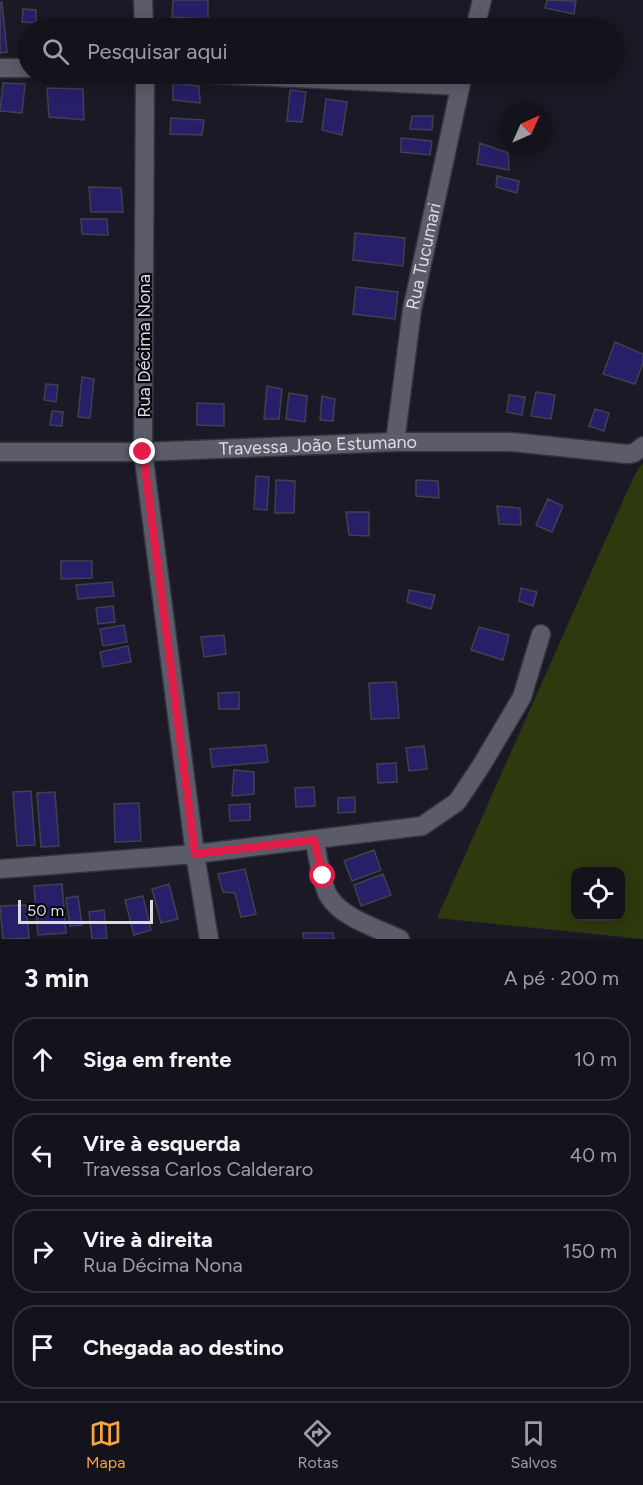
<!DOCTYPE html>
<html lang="pt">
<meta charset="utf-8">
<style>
body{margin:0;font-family:Figtree,sans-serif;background:#1d1c25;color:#f1f3f6}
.controls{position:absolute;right:18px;bottom:18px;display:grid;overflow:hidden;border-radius:12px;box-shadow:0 3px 15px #0003}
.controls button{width:54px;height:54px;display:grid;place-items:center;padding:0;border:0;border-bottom:2px solid #33323b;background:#14131c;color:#f1f3f6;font:30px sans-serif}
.compass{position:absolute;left:499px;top:102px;width:54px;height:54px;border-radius:50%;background:#14131c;box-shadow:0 3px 15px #0003;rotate:45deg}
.scale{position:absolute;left:18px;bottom:15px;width:135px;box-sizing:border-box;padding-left:6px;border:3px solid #dbdbe4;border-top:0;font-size:16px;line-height:21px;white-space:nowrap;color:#dbdbe4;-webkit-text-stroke:4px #06050a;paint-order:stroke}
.stop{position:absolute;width:18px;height:18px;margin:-14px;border:4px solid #e11d48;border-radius:50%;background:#fff}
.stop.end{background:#e11d48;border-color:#fff;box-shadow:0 2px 6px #0008}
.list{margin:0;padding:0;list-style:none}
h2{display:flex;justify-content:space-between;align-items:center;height:78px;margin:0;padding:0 24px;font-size:26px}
h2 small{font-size:20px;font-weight:400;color:#9d9ea3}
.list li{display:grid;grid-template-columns:39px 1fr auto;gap:18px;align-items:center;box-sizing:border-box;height:84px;margin:0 12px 12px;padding:0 12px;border:2px solid #33323b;border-radius:24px}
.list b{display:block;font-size:22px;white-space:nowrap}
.list p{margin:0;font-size:20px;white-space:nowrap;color:#9d9ea3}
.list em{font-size:20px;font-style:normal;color:#9d9ea3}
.icon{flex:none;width:33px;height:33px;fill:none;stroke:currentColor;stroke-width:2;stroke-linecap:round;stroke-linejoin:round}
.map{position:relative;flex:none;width:643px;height:939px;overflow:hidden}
.search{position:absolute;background:#14131c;box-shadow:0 3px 15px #0003;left:18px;right:18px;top:18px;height:66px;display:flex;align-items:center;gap:15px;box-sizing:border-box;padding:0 21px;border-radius:33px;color:#9d9ea3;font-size:22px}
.sheet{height:462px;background:#14131c}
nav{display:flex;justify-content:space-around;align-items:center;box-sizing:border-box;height:84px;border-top:2px solid #33323b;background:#14131c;font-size:16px;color:#9d9ea3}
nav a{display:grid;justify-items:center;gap:3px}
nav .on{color:#f3a443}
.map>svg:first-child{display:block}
.green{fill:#2e3a0e;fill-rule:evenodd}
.building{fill:#271f68;stroke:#40414f;stroke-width:1.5}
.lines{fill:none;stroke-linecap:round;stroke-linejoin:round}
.minor-casing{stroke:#34343d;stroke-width:21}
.minor{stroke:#5c5b6a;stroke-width:18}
.route{stroke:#e11d48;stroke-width:8}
.labels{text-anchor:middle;stroke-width:4.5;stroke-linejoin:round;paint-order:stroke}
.street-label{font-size:18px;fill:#dbdbe4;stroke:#06050a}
</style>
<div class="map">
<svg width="643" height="939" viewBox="0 0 643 939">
<rect width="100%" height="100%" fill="#1a1925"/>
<path class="green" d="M 643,462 L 643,939 L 437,918 L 634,476 ZM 576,872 L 620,872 L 620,916 L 576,916 Z"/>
<path class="building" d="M 173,0 L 208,0 L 208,19 L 172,17 Z
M 547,0 L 576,1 L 574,14 L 545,8 Z
M 0,2 L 2,2 L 7,52 L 0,53 Z
M 23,9 L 36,10 L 36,23 L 22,22 Z
M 172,22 L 197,23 L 197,28 L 172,28 Z
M 3,83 L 25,84 L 22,113 L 0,111 Z
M 173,83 L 199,86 L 200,103 L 173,100 Z
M 47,88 L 83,89 L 84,120 L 49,117 Z
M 290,90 L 306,92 L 302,122 L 287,121 Z
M 326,99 L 347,102 L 342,135 L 322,130 Z
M 412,116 L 433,116 L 432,130 L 410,129 Z
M 171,118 L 204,120 L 202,135 L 170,134 Z
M 401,138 L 432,141 L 430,155 L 401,152 Z
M 480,143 L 508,153 L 509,170 L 477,164 Z
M 497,176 L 519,181 L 517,193 L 496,187 Z
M 89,187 L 121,188 L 123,212 L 91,212 Z
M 81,219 L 107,219 L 108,235 L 82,234 Z
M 355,233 L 405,238 L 403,266 L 353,260 Z
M 356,287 L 398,292 L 395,319 L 353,314 Z
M 615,342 L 643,354 L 643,363 L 635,384 L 603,374 Z
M 82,377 L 94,379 L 90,418 L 78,417 Z
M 46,384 L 58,385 L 56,402 L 44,400 Z
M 267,386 L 282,389 L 279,419 L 264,419 Z
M 536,392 L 555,395 L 551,419 L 531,416 Z
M 289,393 L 307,396 L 305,422 L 286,419 Z
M 509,395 L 525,397 L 522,415 L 507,412 Z
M 322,396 L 335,399 L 333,421 L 320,420 Z
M 197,403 L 224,404 L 224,426 L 197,425 Z
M 595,409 L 609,413 L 604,431 L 589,426 Z
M 52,411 L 63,412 L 62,426 L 50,425 Z
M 256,476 L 269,477 L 267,510 L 254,509 Z
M 276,480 L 295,481 L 294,513 L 275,513 Z
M 416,480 L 438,481 L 439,498 L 416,496 Z
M 548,499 L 563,506 L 552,532 L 536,525 Z
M 497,506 L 520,508 L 521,525 L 499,524 Z
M 346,512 L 369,512 L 369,536 L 349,535 Z
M 61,561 L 92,561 L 92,578 L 61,579 Z
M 112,582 L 114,596 L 78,599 L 76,585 Z
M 521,588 L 537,592 L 533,606 L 519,601 Z
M 409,590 L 435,595 L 431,609 L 407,602 Z
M 113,606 L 115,622 L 98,624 L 96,608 Z
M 124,625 L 127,642 L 103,646 L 100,629 Z
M 479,627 L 509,635 L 503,660 L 471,650 Z
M 224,635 L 226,654 L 204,657 L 201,637 Z
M 128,646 L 131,662 L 103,667 L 100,652 Z
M 396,682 L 399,718 L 371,719 L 369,683 Z
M 239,692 L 239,709 L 219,709 L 218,693 Z
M 266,745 L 268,762 L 212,767 L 210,749 Z
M 424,746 L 427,769 L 409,771 L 406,748 Z
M 396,763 L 397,782 L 378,783 L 377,764 Z
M 234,770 L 254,772 L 254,794 L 232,796 Z
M 314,787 L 315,806 L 296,807 L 295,788 Z
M 31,791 L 35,845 L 17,846 L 13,792 Z
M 55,792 L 59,846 L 41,847 L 37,793 Z
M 355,797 L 355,812 L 338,813 L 338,798 Z
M 139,803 L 141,841 L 115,842 L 114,804 Z
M 250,804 L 250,820 L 230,821 L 229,805 Z
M 374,850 L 381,870 L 352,881 L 344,861 Z
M 245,869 L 256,914 L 241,917 L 235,893 L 223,892 L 218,874 Z
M 383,874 L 391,895 L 361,906 L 354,885 Z
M 62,884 L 66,933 L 38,935 L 34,886 Z
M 169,884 L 178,919 L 161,923 L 152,889 Z
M 78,896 L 82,925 L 70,926 L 66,898 Z
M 143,896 L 151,930 L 134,935 L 125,900 Z
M 26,905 L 29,938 L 3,939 L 0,906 Z
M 104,910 L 107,939 L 92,939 L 89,912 Z
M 303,933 L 333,933 L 334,939 L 304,939 Z"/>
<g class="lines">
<g class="minor-casing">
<g id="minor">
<path d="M 143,0 L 144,28"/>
<path d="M 475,28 L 482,0"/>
<path d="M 0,68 L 28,68"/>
<path d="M 145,74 L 143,452 L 195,854 L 209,939"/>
<path d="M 211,74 L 460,86"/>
<path id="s1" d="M 395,442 L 412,310 L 463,74"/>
<path id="s2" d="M 0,452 L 143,452 L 395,442 L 512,442 L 627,454 L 634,453 L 643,446"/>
<path d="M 314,840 C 318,855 321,881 328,895 C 341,918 377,928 400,939"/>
<path d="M 0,869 L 195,854 L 422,826 L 457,802 L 481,766 L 522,697 L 541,634"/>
</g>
</g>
<use href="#minor" class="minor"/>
</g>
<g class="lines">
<path class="route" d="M 143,452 L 195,854 L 314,840 L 323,876"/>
</g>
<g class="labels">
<g class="street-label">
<text dy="6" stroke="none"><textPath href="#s1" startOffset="188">Rua Tucumari</textPath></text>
<text transform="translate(144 346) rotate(-90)" y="6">Rua Décima Nona</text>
<text dy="6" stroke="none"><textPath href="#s2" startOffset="318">Travessa João Estumano</textPath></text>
</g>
</g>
</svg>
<div class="controls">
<button><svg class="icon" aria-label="locate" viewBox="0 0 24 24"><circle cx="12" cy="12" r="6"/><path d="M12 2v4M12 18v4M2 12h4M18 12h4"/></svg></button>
</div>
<svg class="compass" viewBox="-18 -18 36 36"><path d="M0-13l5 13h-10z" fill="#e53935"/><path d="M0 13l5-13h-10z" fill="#9d9ea3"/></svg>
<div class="scale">50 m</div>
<div class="stop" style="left:323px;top:876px"></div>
<div class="stop end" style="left:143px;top:452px"></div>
<div class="search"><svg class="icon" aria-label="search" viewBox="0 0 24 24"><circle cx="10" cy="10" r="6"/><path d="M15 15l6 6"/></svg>Pesquisar aqui</div>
</div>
<section class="sheet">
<h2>3 min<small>A pé · 200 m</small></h2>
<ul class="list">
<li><svg class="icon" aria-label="ahead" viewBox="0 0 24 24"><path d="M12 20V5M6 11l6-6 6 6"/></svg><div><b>Siga em frente</b></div><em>10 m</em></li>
<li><svg class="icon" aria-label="left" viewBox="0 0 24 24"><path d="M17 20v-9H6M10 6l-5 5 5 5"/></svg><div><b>Vire à esquerda</b><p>Travessa Carlos Calderaro</p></div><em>40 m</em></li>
<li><svg class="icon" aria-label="right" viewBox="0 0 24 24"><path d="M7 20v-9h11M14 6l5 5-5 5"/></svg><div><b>Vire à direita</b><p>Rua Décima Nona</p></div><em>150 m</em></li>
<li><svg class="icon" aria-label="arrive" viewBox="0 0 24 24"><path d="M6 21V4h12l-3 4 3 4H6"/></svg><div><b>Chegada ao destino</b></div></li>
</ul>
</section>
<nav>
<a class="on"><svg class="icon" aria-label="map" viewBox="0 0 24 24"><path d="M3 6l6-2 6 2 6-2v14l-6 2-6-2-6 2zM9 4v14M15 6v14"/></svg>Mapa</a>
<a><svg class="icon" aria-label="directions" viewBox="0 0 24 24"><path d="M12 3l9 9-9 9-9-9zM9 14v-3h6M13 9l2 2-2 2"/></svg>Rotas</a>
<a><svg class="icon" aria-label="saved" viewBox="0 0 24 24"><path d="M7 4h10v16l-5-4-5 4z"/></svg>Salvos</a>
</nav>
